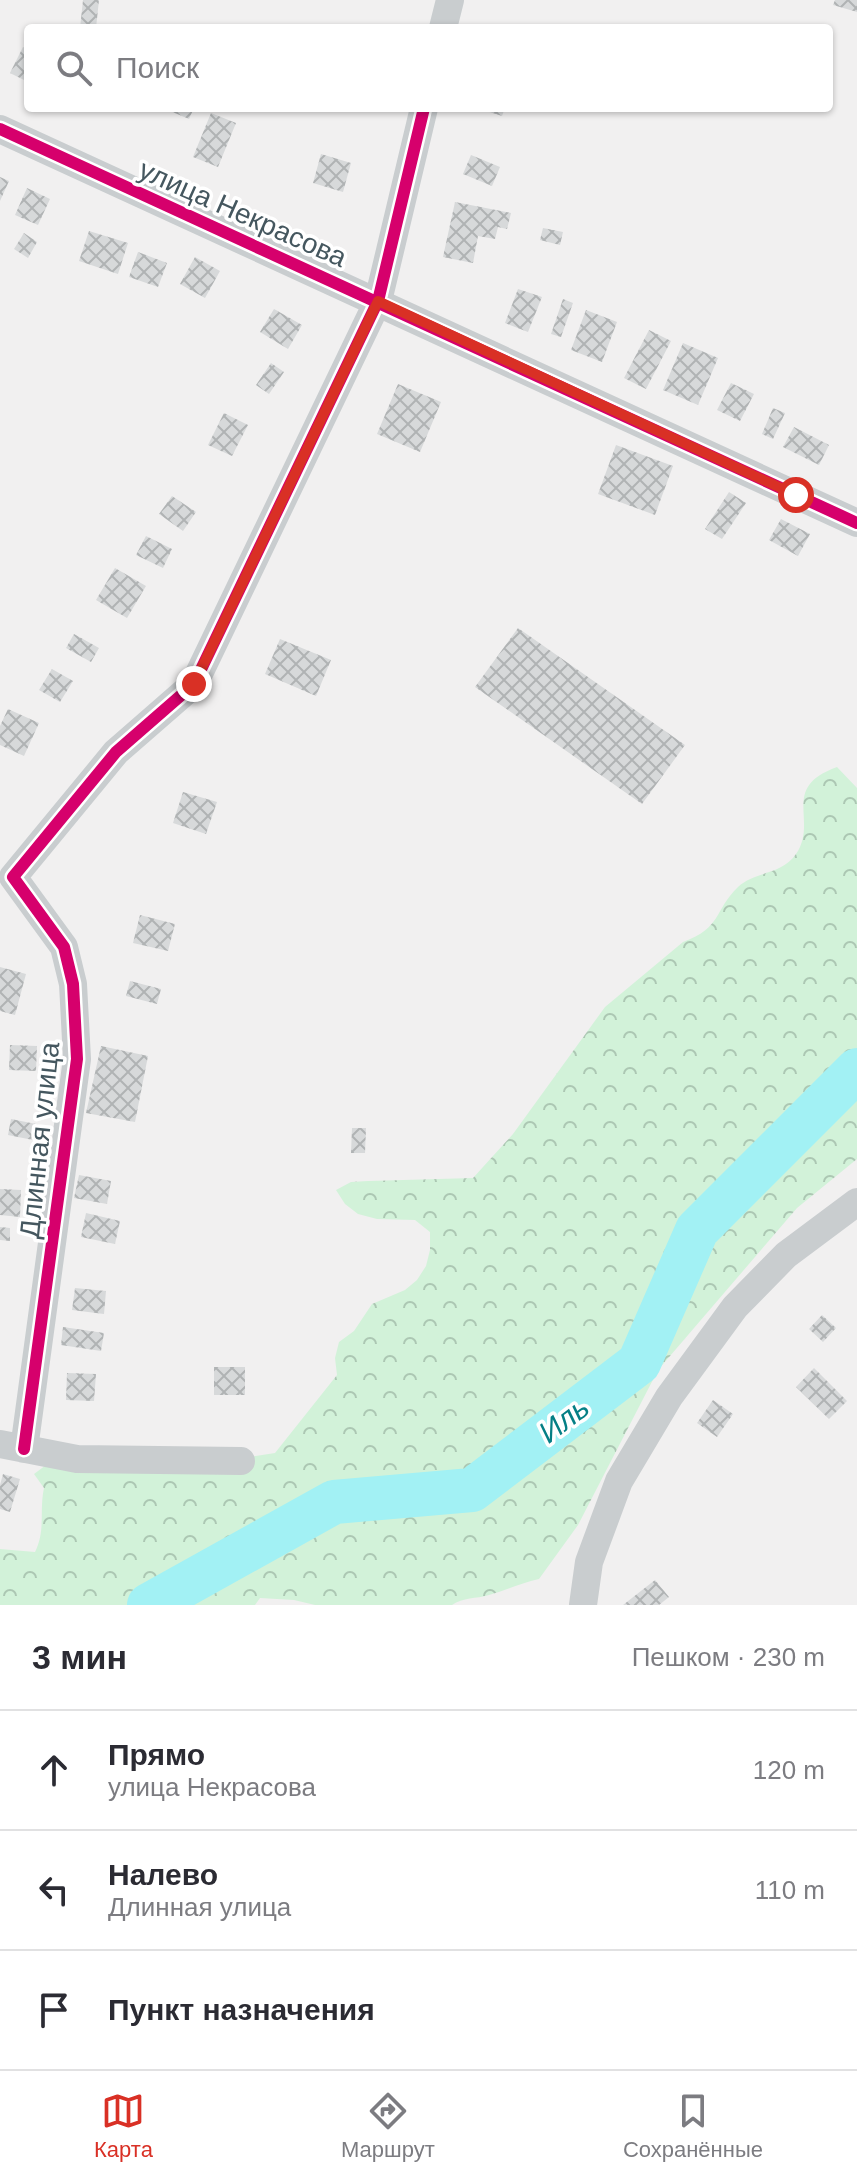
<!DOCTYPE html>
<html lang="ru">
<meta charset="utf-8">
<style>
body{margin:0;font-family:Arial,sans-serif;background:#f7f7f7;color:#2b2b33}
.stop{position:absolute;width:24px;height:24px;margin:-18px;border:6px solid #d93025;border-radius:50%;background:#fff}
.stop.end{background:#d93025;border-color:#fff;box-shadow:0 2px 8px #0008}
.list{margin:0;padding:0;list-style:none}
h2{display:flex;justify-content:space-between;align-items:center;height:104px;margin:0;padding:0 32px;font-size:34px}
h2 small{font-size:26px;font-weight:400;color:#7c7c81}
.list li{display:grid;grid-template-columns:52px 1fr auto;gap:24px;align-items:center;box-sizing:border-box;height:120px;padding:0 32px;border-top:2px solid #e1e1e2}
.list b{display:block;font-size:30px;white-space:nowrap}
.list p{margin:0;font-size:26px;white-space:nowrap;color:#7c7c81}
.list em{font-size:26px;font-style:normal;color:#7c7c81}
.icon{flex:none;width:44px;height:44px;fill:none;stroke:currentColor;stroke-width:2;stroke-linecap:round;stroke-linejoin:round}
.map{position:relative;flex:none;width:857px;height:1605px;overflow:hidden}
.search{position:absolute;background:#fff;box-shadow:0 2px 6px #0004;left:24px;right:24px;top:24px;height:88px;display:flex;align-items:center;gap:20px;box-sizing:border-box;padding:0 28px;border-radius:8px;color:#7c7c81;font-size:30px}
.sheet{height:464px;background:#fff}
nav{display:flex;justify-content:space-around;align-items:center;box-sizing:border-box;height:112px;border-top:2px solid #e1e1e2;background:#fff;font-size:22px;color:#7c7c81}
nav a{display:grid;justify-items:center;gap:4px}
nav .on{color:#d93025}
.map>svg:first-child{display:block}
.forest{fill:url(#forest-crowns)}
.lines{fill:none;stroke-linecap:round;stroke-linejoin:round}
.river{stroke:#a2f1f4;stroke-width:44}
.building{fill:url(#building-cross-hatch)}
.minor{stroke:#c9cdcf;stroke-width:28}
.cycleway-casing{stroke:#fff;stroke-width:17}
.cycleway{stroke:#d6006c;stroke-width:12}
.route{stroke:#d93025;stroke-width:10}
.labels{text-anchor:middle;stroke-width:7;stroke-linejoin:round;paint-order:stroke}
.street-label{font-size:28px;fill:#45575f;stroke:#fff}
.water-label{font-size:30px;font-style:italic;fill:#057f85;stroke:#fff}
</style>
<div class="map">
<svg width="857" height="1605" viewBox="0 0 857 1605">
<defs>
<pattern id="forest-crowns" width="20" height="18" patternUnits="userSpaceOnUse" patternTransform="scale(2)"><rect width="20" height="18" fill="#d2f2d9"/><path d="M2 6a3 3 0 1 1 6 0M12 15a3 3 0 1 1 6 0" fill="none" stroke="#acc7b3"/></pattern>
<pattern id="building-cross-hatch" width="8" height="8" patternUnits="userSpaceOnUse" patternTransform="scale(2)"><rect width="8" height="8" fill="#d7d9da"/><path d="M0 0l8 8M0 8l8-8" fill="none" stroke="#b0b3b4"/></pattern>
</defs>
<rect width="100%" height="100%" fill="#f1f0f0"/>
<path class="forest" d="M 837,767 L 857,788 L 857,1159 L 797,1208 L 658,1370 L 578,1525 L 539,1579 C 521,1583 506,1590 489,1595 C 476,1599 463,1597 452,1605 L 315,1605 L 294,1600 L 260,1598 L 255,1605 L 0,1605 L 0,1549 L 35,1552 C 46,1530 39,1511 44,1488 L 34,1474 L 50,1462 L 166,1470 L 275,1453 L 337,1375 L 335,1358 L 339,1342 L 354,1331 L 372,1304 L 405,1290 L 417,1280 L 426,1266 L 430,1250 L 430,1232 L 415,1220 L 377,1219 L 358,1214 L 345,1204 L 336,1190 L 351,1182 L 368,1181 L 473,1178 L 513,1134 L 605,1007 L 683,942 C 722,928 714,910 738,887 C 755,871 782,875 796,854 C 819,820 779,788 837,767 Z"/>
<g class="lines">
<path class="river" d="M 149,1605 L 334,1502 L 472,1490 L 639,1363 L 697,1230 L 857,1070"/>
</g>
<path class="building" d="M 83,0 L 99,0 L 96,28 L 80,28 Z
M 835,0 L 857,0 L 857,12 L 833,5 Z
M 23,47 L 28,49 L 28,82 L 10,73 Z
M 163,108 L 194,108 L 189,119 Z
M 477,108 L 505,108 L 502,116 Z
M 211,113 L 236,123 L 218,167 L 193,157 Z
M 321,154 L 351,163 L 343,192 L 313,183 Z
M 471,155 L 500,167 L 492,186 L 463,174 Z
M 0,177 L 9,181 L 0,201 Z
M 27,188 L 50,199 L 38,225 L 15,215 Z
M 455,202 L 511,213 L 507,229 L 498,227 L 495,239 L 478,236 L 473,263 L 443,257 Z
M 543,228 L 563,232 L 560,245 L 540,240 Z
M 89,231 L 128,243 L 118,274 L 79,261 Z
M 24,233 L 37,242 L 28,258 L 14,249 Z
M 138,252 L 167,263 L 158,287 L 129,277 Z
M 195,257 L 220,271 L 205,298 L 180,284 Z
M 518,289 L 542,297 L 528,332 L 505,323 Z
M 563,299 L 573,303 L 561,337 L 551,334 Z
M 274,309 L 302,325 L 288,349 L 260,332 Z
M 586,310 L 617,322 L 602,362 L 571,350 Z
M 649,330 L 671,341 L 646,389 L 624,378 Z
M 683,343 L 718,358 L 698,405 L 663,390 Z
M 271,363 L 284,372 L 269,394 L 256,385 Z
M 731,383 L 754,394 L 740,421 L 717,410 Z
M 398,384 L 441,402 L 420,452 L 377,434 Z
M 773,408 L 785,413 L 773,439 L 762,434 Z
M 224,413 L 248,425 L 232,456 L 208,445 Z
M 794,427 L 829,445 L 819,465 L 783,447 Z
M 616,445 L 673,466 L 655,515 L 598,494 Z
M 729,492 L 746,503 L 722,539 L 705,529 Z
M 172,496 L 196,512 L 183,531 L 159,514 Z
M 781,519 L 810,534 L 798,556 L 769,540 Z
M 146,536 L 172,549 L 163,568 L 136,555 Z
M 115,568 L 146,586 L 127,618 L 96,600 Z
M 518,628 L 685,745 L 642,804 L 475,687 Z
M 74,634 L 99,648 L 91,662 L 66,648 Z
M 280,639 L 331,660 L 316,696 L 265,674 Z
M 52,669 L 73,681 L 60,702 L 39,690 Z
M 8,709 L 39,723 L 24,756 L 0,745 L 0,726 Z
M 183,792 L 217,802 L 206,834 L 173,823 Z
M 140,915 L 175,924 L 168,951 L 133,943 Z
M 0,967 L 26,974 L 15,1015 L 0,1011 Z
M 130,981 L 161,989 L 157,1004 L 126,996 Z
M 10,1045 L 37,1046 L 36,1071 L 9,1070 Z
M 101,1046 L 148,1056 L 135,1122 L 86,1113 Z
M 11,1119 L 41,1125 L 38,1141 L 8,1135 Z
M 352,1128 L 366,1128 L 365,1153 L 351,1153 Z
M 79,1175 L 111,1181 L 107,1204 L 74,1198 Z
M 0,1189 L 21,1190 L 20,1217 L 0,1215 Z
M 86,1213 L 120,1221 L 115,1244 L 81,1237 Z
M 0,1227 L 10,1228 L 10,1241 L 0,1240 Z
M 75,1288 L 106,1291 L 104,1314 L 72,1310 Z
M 822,1315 L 836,1328 L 823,1342 L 809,1329 Z
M 63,1327 L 104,1333 L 101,1351 L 61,1345 Z
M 214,1367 L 245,1367 L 245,1395 L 214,1395 Z
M 814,1368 L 847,1401 L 829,1419 L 796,1387 Z
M 67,1373 L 96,1374 L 94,1401 L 66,1400 Z
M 713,1400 L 733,1414 L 717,1437 L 697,1423 Z
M 3,1474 L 20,1479 L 10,1512 L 0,1509 L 0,1485 Z
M 655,1580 L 669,1597 L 659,1605 L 623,1605 Z"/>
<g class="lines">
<path class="minor" d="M 443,28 L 450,0
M 0,129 L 857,523
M 13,877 L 116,752 L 194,684 L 378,301 L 424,108
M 13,877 L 64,947 L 73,984 L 77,1059 L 24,1449
M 0,1444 L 77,1459 L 241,1461
M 583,1605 L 589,1562 L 619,1481 L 669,1397 L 735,1307 L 786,1255 L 857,1202"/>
<g class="cycleway-casing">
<path id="cycleway" d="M 0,129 L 857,523
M 24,1449 L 77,1059 L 73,984 L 64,947 L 13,877 L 116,752 L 194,684 L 378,301 L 424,108"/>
</g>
<use href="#cycleway" class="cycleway"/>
</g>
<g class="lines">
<path class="route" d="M 194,684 L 378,301 L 796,495"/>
</g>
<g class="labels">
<g class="street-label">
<text transform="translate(243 213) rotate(24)" y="10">улица Некрасова</text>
<text transform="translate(39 1140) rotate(-84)" y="10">Длинная улица</text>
</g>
<g class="water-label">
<text transform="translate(564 1420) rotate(-37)" y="10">Иль</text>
</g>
</g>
</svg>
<div class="stop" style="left:796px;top:495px"></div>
<div class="stop end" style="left:194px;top:684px"></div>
<div class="search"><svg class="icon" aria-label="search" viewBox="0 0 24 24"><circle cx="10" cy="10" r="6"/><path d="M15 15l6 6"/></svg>Поиск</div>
</div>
<section class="sheet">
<h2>3 мин<small>Пешком · 230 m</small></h2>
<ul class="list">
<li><svg class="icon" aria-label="ahead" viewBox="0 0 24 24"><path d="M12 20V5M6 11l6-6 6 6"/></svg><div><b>Прямо</b><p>улица Некрасова</p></div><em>120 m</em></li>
<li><svg class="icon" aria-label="left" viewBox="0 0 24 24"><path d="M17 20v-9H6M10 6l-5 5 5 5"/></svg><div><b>Налево</b><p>Длинная улица</p></div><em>110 m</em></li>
<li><svg class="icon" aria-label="arrive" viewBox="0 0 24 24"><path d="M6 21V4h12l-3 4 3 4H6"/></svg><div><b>Пункт назначения</b></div></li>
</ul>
</section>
<nav>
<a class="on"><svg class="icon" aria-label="map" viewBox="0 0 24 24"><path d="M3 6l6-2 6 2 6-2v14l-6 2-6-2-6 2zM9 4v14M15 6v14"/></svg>Карта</a>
<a><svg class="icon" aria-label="directions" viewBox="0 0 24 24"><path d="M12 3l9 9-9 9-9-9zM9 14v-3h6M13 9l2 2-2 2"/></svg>Маршрут</a>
<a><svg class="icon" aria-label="saved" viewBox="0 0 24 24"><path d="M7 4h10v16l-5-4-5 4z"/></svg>Сохранённые</a>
</nav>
